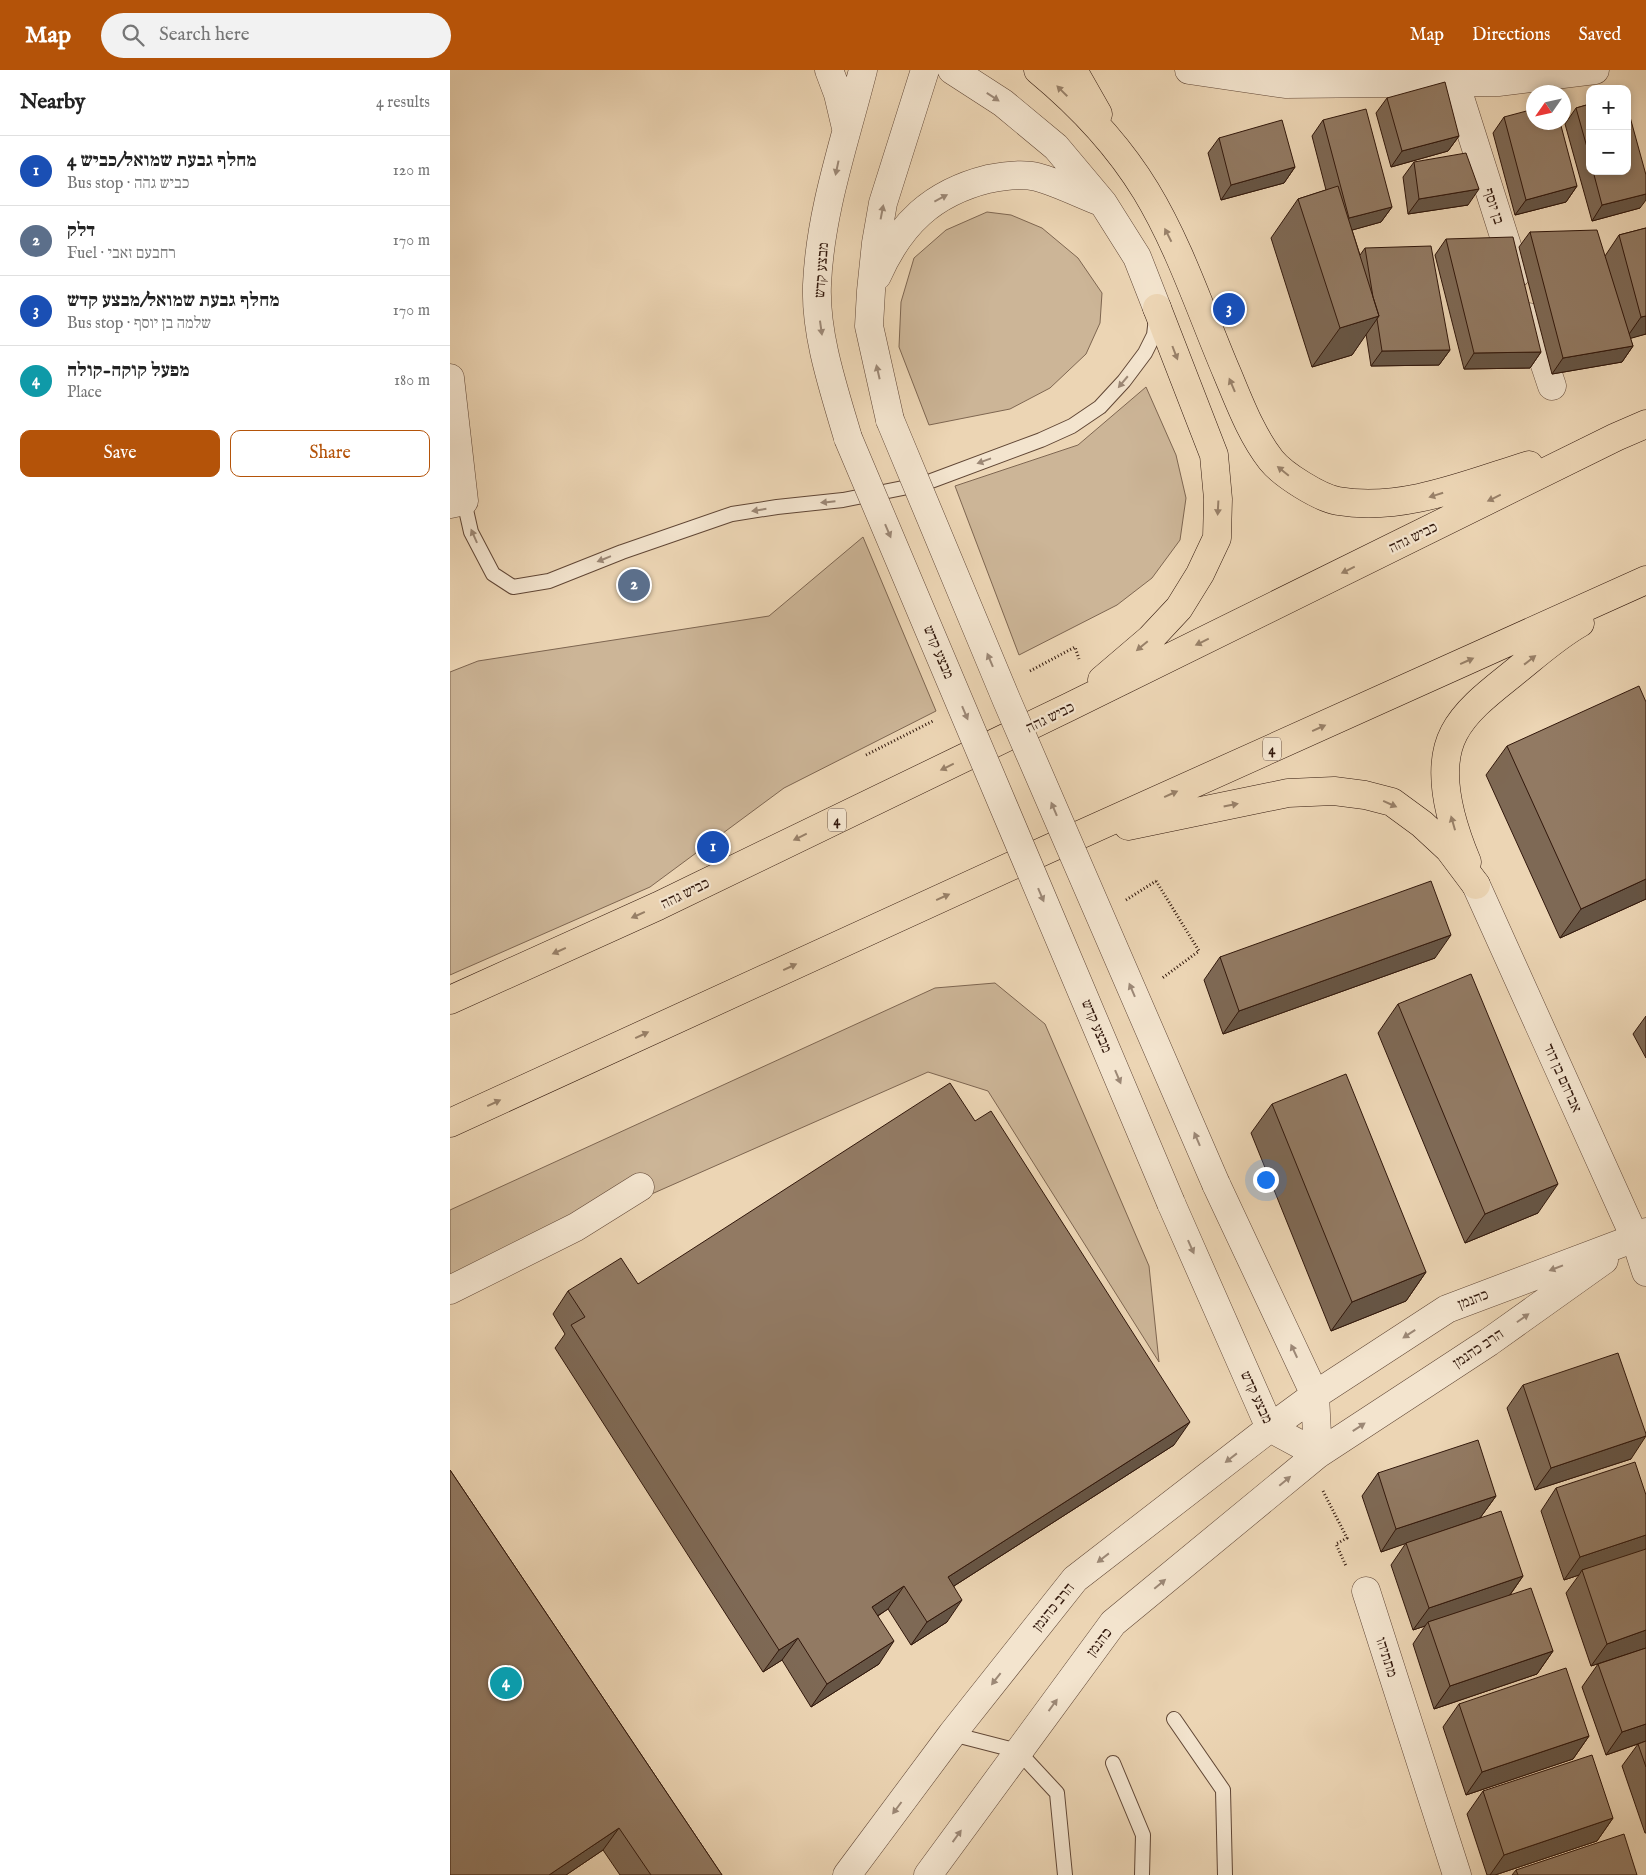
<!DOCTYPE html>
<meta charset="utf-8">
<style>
body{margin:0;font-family:"IM FELL English","Frank Ruhl Libre",serif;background:#f2f2f2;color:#222}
.controls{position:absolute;right:15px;top:15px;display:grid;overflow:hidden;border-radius:10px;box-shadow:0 2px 8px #0003}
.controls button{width:45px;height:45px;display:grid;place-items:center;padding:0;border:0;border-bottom:1px solid #e0e0e0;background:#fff;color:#222;font:25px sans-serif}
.compass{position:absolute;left:1076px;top:15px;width:45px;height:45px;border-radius:50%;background:#fff;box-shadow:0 2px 8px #0003;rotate:236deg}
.you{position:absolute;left:815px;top:1109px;width:18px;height:18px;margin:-12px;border:4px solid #fff;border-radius:50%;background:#1a73e8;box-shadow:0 0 0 8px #1a73e833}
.badge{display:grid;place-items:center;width:32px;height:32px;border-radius:50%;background:#b45309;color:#fff;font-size:16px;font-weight:700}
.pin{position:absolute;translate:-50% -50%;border:2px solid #fff;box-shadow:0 1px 5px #0006}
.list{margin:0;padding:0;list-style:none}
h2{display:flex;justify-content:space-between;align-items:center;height:65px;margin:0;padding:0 20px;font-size:21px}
h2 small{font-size:16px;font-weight:400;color:#767676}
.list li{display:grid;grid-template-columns:32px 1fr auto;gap:15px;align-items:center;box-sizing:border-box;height:70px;padding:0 20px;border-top:1px solid #e0e0e0}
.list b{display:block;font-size:19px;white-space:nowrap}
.list p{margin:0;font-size:16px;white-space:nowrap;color:#767676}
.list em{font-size:16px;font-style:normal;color:#767676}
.actions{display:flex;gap:10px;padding:15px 20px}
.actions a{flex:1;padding:11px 0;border:1px solid #b45309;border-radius:10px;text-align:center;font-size:18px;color:#b45309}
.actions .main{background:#b45309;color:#fff}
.icon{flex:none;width:28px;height:28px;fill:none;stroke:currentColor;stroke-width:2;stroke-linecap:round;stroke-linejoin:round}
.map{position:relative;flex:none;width:1196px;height:1805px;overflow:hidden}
header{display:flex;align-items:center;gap:30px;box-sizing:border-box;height:70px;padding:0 25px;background:#b45309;color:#fff}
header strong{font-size:24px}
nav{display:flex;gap:28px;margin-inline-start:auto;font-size:18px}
.search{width:350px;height:45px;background:#f2f2f2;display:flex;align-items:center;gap:12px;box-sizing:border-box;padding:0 18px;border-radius:28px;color:#767676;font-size:19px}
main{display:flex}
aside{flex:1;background:#fff}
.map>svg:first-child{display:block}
.green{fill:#ccb597;stroke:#7e6651}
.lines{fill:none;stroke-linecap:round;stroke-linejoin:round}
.service-casing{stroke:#604635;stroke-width:16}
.minor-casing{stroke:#604635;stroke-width:29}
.tertiary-casing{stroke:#604635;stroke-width:29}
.trunk-casing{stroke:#31170b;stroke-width:29}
.path{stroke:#31170b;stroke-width:3;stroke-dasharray:1 2.5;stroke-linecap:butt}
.service{stroke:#f3e4ce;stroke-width:14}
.minor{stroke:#f3e4ce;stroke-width:28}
.tertiary{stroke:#f3e4ce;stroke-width:28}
.trunk{stroke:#ecd5b4;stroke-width:28}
.tertiary-bridge-casing{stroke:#604635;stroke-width:29;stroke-linecap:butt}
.path-bridge{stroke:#31170b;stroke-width:3;stroke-dasharray:1 2.5;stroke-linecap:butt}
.tertiary-bridge{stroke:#f3e4ce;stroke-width:28}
.wall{fill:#7e6955;stroke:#31170b}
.shaded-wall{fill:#665545;stroke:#31170b}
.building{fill:#927a63;stroke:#31170b}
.oneway{fill:#988068}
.oneway2{fill:#9c8876}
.labels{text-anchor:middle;stroke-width:4.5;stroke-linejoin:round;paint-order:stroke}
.shield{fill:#f3e4ce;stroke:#6b5446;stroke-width:1}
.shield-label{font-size:14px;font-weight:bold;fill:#31170b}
.street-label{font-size:15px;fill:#31170b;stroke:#f3e4ce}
</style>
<header>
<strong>Map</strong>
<div class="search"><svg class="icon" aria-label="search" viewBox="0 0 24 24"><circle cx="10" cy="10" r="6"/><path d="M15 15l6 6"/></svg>Search here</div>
<nav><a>Map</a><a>Directions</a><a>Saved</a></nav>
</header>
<main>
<aside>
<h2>Nearby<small>4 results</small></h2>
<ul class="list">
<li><span class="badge" style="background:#1a4fb4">1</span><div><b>מחלף גבעת שמואל/כביש 4</b><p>Bus stop · כביש גהה</p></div><em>120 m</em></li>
<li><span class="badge" style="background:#5c6f8a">2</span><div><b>דלק</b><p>Fuel · רחבעם זאבי</p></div><em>170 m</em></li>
<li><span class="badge" style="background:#1a4fb4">3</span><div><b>מחלף גבעת שמואל/מבצע קדש</b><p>Bus stop · שלמה בן יוסף</p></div><em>170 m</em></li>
<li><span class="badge" style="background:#0f9aa8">4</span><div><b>מפעל קוקה-קולה</b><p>Place</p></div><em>180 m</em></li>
</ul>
<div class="actions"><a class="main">Save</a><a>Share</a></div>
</aside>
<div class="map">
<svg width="1196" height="1805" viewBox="0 0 1196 1805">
<rect width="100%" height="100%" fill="#ecd5b4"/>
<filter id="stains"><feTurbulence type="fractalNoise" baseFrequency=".004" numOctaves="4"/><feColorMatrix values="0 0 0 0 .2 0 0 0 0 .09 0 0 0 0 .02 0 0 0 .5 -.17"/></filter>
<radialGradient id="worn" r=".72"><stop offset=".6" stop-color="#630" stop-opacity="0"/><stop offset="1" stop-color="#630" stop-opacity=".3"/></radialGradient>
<path class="green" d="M 537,142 L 561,145 L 592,158 L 628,188 L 652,223 L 650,253 L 636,284 L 600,318 L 560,339 L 479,355 L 449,277 L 451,232 L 464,188 L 496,160 Z
M 696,317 L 726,385 L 736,428 L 730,470 L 702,508 L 667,535 L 569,585 L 505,416 L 628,375 Z
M 413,467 L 486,641 L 334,718 L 200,817 L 0,905 L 0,602 L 28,591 L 319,546 Z
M 545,913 L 595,954 L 699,1196 L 709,1292 L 538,1021 L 478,1002 L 0,1213 L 0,1140 L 485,918 Z"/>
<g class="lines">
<g class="service-casing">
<path id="service" d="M 14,431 L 21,462 L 43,504 L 63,517 L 99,511 L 172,482 L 282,444 L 327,437 L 393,430 L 473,414 L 591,370 L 622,356 L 650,337 L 674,311 L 695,283 L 704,265 L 706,248
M 724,1649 L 773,1720 L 775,1805
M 502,1664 L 568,1681 L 607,1723 L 615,1805
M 663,1693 L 693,1765 L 692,1805"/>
</g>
<g class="minor-casing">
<path id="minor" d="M 739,0 L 835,14 L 1048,12 L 1145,0
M 1005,12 L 1066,204
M 1079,247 L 1102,316
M 0,308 L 14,431 L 0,434
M 1026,815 L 1185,1168 L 1196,1202
M 0,1220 L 126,1157 L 190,1117
M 916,1521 L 1007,1805"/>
</g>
<g class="tertiary-casing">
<path id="tertiary" d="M 379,0 L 388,24 L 396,58
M 502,0 L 553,33 L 606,77 L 653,133 L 687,187 L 707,238
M 427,206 C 450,154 482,123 538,109 C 553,106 572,103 587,107 C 609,113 630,124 651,132
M 440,350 L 419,256 L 421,221 L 426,173 L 433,133 L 475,0
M 398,368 C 384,320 365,265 367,215 C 370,142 395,71 413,0
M 766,1114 L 865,1325 L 868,1384
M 721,1133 L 820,1358 L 868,1384
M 397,1805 L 502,1664 L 625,1509 L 820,1358 L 865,1325 L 997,1239 L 1185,1168 L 1196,1162
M 478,1805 L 663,1553 L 868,1384 L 1039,1272 L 1154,1190"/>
</g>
<g class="trunk-casing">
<path id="trunk" d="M 588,0 C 629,34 668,75 696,121 C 730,177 751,242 777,303 C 790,334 801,364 821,390 C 833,405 870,428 888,431 C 953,442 1018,414 1079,395
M 623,0 L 648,44
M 652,610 L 700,569 L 729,538 L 750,504 L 767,468 L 768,429 L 764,385 L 707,238
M 678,756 L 838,723 L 884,721 L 915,725 L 942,732 L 972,754 L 999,779 L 1026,815
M 1017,792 C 1002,756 984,701 1004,663 C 1017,638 1044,619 1066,601 C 1086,585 1107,566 1130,553
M 0,930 L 208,836 L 619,637 L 1166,367 L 1196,354
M 0,1053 L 596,780 L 1196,510"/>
</g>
<path class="path" d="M 580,601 L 625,577 L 629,589
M 416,685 L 483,651
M 706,811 L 749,881 L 711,909
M 873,1421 L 897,1468 L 886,1474 L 896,1496"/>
<use href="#service" class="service"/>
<use href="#minor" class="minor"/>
<use href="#tertiary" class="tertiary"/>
<use href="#trunk" class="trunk"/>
<g class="tertiary-bridge-casing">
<path id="tertiary-bridge" d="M 440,350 L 557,631 L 766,1114
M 398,368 L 721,1133"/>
</g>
<path class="path-bridge" d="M 676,830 L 706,811"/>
<use href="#tertiary-bridge" class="tertiary-bridge"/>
</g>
<path class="wall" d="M 937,28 L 1009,66 L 998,81 L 941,97 L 926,43 Z
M 1140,34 L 1140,101 L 1177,101 L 1190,138 L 1142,151 L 1115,54 L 1126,38 Z
M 1054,47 L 1127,116 L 1116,132 L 1065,145 L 1043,63 Z
M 873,50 L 942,137 L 931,152 L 902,160 L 910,185 L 915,178 L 1000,280 L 989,295 L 921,296 L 916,264 L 902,285 L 862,297 L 821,168 L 848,129 L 876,120 L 862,66 Z
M 769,68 L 845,97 L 834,113 L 771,130 L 758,83 Z
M 964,92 L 1018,135 L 958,144 L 953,107 Z
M 1196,158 L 1196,264 L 1180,268 L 1183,276 L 1172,292 L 1102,304 L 1069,177 L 1080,162 L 1155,186 L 1169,165 Z
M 996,169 L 1091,282 L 1080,298 L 1014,299 L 985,185 Z
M 1057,676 L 1196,829 L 1110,868 L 1036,705 Z
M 770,887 L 985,888 L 773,964 L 754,910 Z
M 948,934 L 1088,1143 L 1015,1173 L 928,963 Z
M 1196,946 L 1196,988 L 1183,964 Z
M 822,1034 L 976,1202 L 956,1231 L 881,1261 L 801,1063 Z
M 188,1214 L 724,1375 L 504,1516 L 497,1552 L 461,1575 L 438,1539 L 428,1546 L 429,1594 L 361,1637 L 332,1590 L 313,1602 L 105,1278 L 115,1264 L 103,1244 L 118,1221 Z
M 1073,1315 L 1181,1389 L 1085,1420 L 1057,1338 Z
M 0,1400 L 272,1805 L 170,1805 L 153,1780 L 116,1805 L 0,1805 Z
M 928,1403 L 1046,1426 L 1030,1448 L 1073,1506 L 1060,1525 L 1103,1581 L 1087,1604 L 984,1639 L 963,1574 L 975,1556 L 963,1560 L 941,1495 L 956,1473 L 931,1482 L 912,1426 Z
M 1106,1418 L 1195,1480 L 1196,1578 L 1141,1596 L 1116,1523 L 1129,1505 L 1114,1510 L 1091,1441 Z
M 1196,1578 L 1196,1763 L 1195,1763 L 1172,1696 L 1188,1674 L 1156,1685 L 1132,1617 L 1148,1594 Z
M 1009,1634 L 1139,1666 L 1123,1689 L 1016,1725 L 993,1657 Z
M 1033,1721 L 1163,1748 L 1147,1771 L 1045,1805 L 1037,1805 L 1017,1744 Z
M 1066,1800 L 1187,1805 L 1062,1805 Z"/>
<path class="shaded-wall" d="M 1009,66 L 998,81 L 941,97 L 952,81 Z
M 845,97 L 834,113 L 771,130 L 781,115 Z
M 1127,116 L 1116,132 L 1065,145 L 1076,130 Z
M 1029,119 L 1018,135 L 958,144 L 969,129 Z
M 1196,124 L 1196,130 L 1190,138 L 1142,151 L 1152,135 Z
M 942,137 L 931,152 L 888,164 L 899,148 Z
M 929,246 L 902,285 L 862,297 L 890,258 Z
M 1196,246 L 1196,264 L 1175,270 L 1191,247 Z
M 1183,276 L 1172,292 L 1102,304 L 1113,288 Z
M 1000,280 L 989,295 L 921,296 L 932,281 Z
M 1091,282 L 1080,298 L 1014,299 L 1024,283 Z
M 1196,809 L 1196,829 L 1110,868 L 1131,839 Z
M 1001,865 L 985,888 L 773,964 L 789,941 Z
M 1108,1114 L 1088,1143 L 1015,1173 L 1035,1144 Z
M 976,1202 L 956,1231 L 881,1261 L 902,1232 Z
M 740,1352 L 724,1375 L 482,1530 L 498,1507 Z
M 1196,1366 L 1181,1389 L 1085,1420 L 1101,1398 Z
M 1046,1426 L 1030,1448 L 931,1482 L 946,1459 Z
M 1196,1465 L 1196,1478 L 1192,1484 L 1132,1500 L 1129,1505 L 1114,1510 L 1130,1487 Z
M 1073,1506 L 1057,1529 L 978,1552 L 975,1556 L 963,1560 L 979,1538 Z
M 454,1516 L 438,1539 L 407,1559 L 422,1537 Z
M 512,1530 L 497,1552 L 461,1575 L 477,1552 Z
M 1196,1560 L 1196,1578 L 1141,1596 L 1157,1574 Z
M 348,1568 L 332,1590 L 313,1602 L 329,1580 Z
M 444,1571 L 429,1594 L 361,1637 L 377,1614 Z
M 1103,1581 L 1087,1604 L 984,1639 L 1000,1616 Z
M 1196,1654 L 1196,1671 L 1156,1685 L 1172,1662 Z
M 1139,1666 L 1123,1689 L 1016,1725 L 1032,1702 Z
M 1163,1748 L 1147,1771 L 1045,1805 L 1040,1805 L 1054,1785 Z
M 169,1758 L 153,1780 L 116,1805 L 99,1805 Z"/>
<path class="building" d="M 995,12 L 1009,66 L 952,81 L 937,28 Z
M 1140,34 L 1140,88 L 1126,38 Z
M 1177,36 L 1196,105 L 1196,124 L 1152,135 L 1143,101 L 1177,101 Z
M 916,39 L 942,137 L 899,148 L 873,50 Z
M 1084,39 L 1084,52 L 1110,52 L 1127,116 L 1076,130 L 1054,47 Z
M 832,50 L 845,97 L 781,115 L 769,68 Z
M 1016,83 L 1029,119 L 969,129 L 964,92 Z
M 888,116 L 929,246 L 890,258 L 848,129 Z
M 1196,158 L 1196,246 L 1191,247 L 1169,165 Z
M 1147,160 L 1183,276 L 1113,288 L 1080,162 Z
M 1063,167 L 1091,282 L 1024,283 L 996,169 Z
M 981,176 L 1000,280 L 932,281 L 927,249 L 929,246 L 923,227 L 915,178 Z
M 1189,616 L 1196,632 L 1196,809 L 1131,839 L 1057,676 Z
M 981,811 L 1001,865 L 789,941 L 770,887 Z
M 1021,904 L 1108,1114 L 1035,1144 L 948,934 Z
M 896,1004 L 976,1202 L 902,1232 L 822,1034 Z
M 500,1013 L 525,1051 L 541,1041 L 740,1352 L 498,1507 L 512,1530 L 477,1552 L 454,1516 L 422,1537 L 444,1571 L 377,1614 L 348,1568 L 329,1580 L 121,1255 L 135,1247 L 118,1221 L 171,1188 L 188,1214 Z
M 1168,1283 L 1196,1364 L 1196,1366 L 1101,1398 L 1073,1315 Z
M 1028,1370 L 1046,1426 L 946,1459 L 928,1403 Z
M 1185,1392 L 1196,1425 L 1196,1465 L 1130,1487 L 1106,1418 Z
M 0,1400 L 272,1805 L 201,1805 L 169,1758 L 99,1805 L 0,1805 Z
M 1051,1441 L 1073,1506 L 979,1538 L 956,1473 Z
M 1196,1479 L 1196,1560 L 1157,1574 L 1132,1500 Z
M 1081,1518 L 1103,1581 L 1000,1616 L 978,1552 Z
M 1196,1578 L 1196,1654 L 1172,1662 L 1148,1594 Z
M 1116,1598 L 1139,1666 L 1032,1702 L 1009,1634 Z
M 1196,1671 L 1196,1697 L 1188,1674 Z
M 1142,1685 L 1163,1748 L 1054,1785 L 1033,1721 Z
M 1174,1764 L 1187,1805 L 1068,1805 L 1066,1800 Z"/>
<defs><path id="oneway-solid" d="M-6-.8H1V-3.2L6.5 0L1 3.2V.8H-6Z" transform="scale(1.25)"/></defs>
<g class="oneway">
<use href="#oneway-solid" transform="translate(612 21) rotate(-135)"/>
<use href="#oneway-solid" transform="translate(718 165) rotate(-117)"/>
<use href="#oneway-solid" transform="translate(725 283) rotate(69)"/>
<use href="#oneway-solid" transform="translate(782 315) rotate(-113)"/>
<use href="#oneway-solid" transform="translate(833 401) rotate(-141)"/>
<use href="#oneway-solid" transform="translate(986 425) rotate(162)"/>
<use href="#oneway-solid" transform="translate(1044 428) rotate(154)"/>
<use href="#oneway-solid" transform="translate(768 438) rotate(93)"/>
<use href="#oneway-solid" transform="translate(898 500) rotate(154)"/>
<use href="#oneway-solid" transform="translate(752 572) rotate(154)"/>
<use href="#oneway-solid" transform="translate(692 576) rotate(140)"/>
<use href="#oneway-solid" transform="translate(1080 590) rotate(-38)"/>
<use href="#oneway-solid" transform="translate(1017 591) rotate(-24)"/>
<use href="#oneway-solid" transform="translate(869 658) rotate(-24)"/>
<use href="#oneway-solid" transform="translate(497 697) rotate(154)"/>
<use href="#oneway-solid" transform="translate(721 724) rotate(-24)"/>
<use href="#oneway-solid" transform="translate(940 734) rotate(24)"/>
<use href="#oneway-solid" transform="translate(781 735) rotate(-11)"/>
<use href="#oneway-solid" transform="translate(1003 753) rotate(-106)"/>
<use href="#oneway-solid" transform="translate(350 767) rotate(154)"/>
<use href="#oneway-solid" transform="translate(493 827) rotate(-24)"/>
<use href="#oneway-solid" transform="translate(188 845) rotate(156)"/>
<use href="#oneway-solid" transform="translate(109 881) rotate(156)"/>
<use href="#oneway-solid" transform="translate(340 897) rotate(-25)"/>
<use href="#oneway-solid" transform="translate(192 965) rotate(-25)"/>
<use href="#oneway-solid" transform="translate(44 1033) rotate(-25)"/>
</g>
<g class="oneway2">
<use href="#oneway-solid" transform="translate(543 27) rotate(33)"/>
<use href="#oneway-solid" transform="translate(387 98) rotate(102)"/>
<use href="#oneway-solid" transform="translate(491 128) rotate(-28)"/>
<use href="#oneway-solid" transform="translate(432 142) rotate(-79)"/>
<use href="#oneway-solid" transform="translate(371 258) rotate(82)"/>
<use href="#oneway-solid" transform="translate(428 302) rotate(-103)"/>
<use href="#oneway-solid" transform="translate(673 312) rotate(130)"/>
<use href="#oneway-solid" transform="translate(534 391) rotate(160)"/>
<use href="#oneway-solid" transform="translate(378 432) rotate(174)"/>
<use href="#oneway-solid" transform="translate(309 440) rotate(171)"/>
<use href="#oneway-solid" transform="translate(438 461) rotate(67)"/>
<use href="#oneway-solid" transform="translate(24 466) rotate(-114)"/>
<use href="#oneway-solid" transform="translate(154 489) rotate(158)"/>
<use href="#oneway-solid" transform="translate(540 590) rotate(-113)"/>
<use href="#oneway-solid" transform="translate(515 643) rotate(67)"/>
<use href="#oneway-solid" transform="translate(604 739) rotate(-113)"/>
<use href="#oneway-solid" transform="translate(591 825) rotate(67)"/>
<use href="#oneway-solid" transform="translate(682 920) rotate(-113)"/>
<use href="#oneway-solid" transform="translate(668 1007) rotate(67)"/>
<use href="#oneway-solid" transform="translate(747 1069) rotate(-113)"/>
<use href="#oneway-solid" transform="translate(741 1177) rotate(66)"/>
<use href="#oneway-solid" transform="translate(1106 1198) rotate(159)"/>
<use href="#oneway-solid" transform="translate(1073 1248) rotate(-35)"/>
<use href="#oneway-solid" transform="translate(959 1264) rotate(147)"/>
<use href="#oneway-solid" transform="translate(844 1281) rotate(-115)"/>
<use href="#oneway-solid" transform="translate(909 1357) rotate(-33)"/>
<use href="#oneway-solid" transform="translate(781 1388) rotate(142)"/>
<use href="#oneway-solid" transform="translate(835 1411) rotate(-40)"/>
<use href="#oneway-solid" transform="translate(653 1488) rotate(142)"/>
<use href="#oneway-solid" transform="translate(710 1514) rotate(-40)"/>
<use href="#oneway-solid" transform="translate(546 1609) rotate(128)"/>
<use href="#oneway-solid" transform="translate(603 1635) rotate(-54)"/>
<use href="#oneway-solid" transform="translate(447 1738) rotate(127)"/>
<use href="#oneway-solid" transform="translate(507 1766) rotate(-54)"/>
</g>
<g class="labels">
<g class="shield">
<rect x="813" y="667.5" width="18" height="23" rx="4"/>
<rect x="378" y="738.5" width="18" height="23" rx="4"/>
</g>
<g class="shield-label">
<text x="822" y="684">4</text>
<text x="387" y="755">4</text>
</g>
<g class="street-label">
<text transform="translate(1044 136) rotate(72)" y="5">בן יוסף</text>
<text transform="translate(371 200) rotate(-86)" y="5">מבצע קדש</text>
<text transform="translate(963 467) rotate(-26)" y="5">כביש גהה</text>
<text transform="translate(489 582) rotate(67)" y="5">מבצע קדש</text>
<text transform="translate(600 647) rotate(-26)" y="5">כביש גהה</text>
<text transform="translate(235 823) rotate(-26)" y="5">כביש גהה</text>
<text transform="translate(647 956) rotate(67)" y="5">מבצע קדש</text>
<text transform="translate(1113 1008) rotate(66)" y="5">אברהם בן דוד</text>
<text transform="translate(1023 1229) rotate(-21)" y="5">כהנמן</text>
<text transform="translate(1028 1278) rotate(-34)" y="5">הרב כהנמן</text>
<text transform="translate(807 1327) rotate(65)" y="5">מבצע קדש</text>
<text transform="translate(603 1537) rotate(-51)" y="5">הרב כהנמן</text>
<text transform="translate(649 1572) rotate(-53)" y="5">כהנמן</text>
<text transform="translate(937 1587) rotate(72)" y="5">מתתיהו</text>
</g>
</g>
<rect width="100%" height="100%" filter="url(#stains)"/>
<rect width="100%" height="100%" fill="url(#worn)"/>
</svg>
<div class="controls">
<button>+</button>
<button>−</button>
</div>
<svg class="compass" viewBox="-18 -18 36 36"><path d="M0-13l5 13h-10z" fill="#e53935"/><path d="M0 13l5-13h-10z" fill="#767676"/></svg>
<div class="you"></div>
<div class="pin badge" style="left:263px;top:777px;background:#1a4fb4">1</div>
<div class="pin badge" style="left:184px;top:515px;background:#5c6f8a">2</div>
<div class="pin badge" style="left:779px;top:239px;background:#1a4fb4">3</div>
<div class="pin badge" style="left:56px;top:1613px;background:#0f9aa8">4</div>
</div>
</main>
